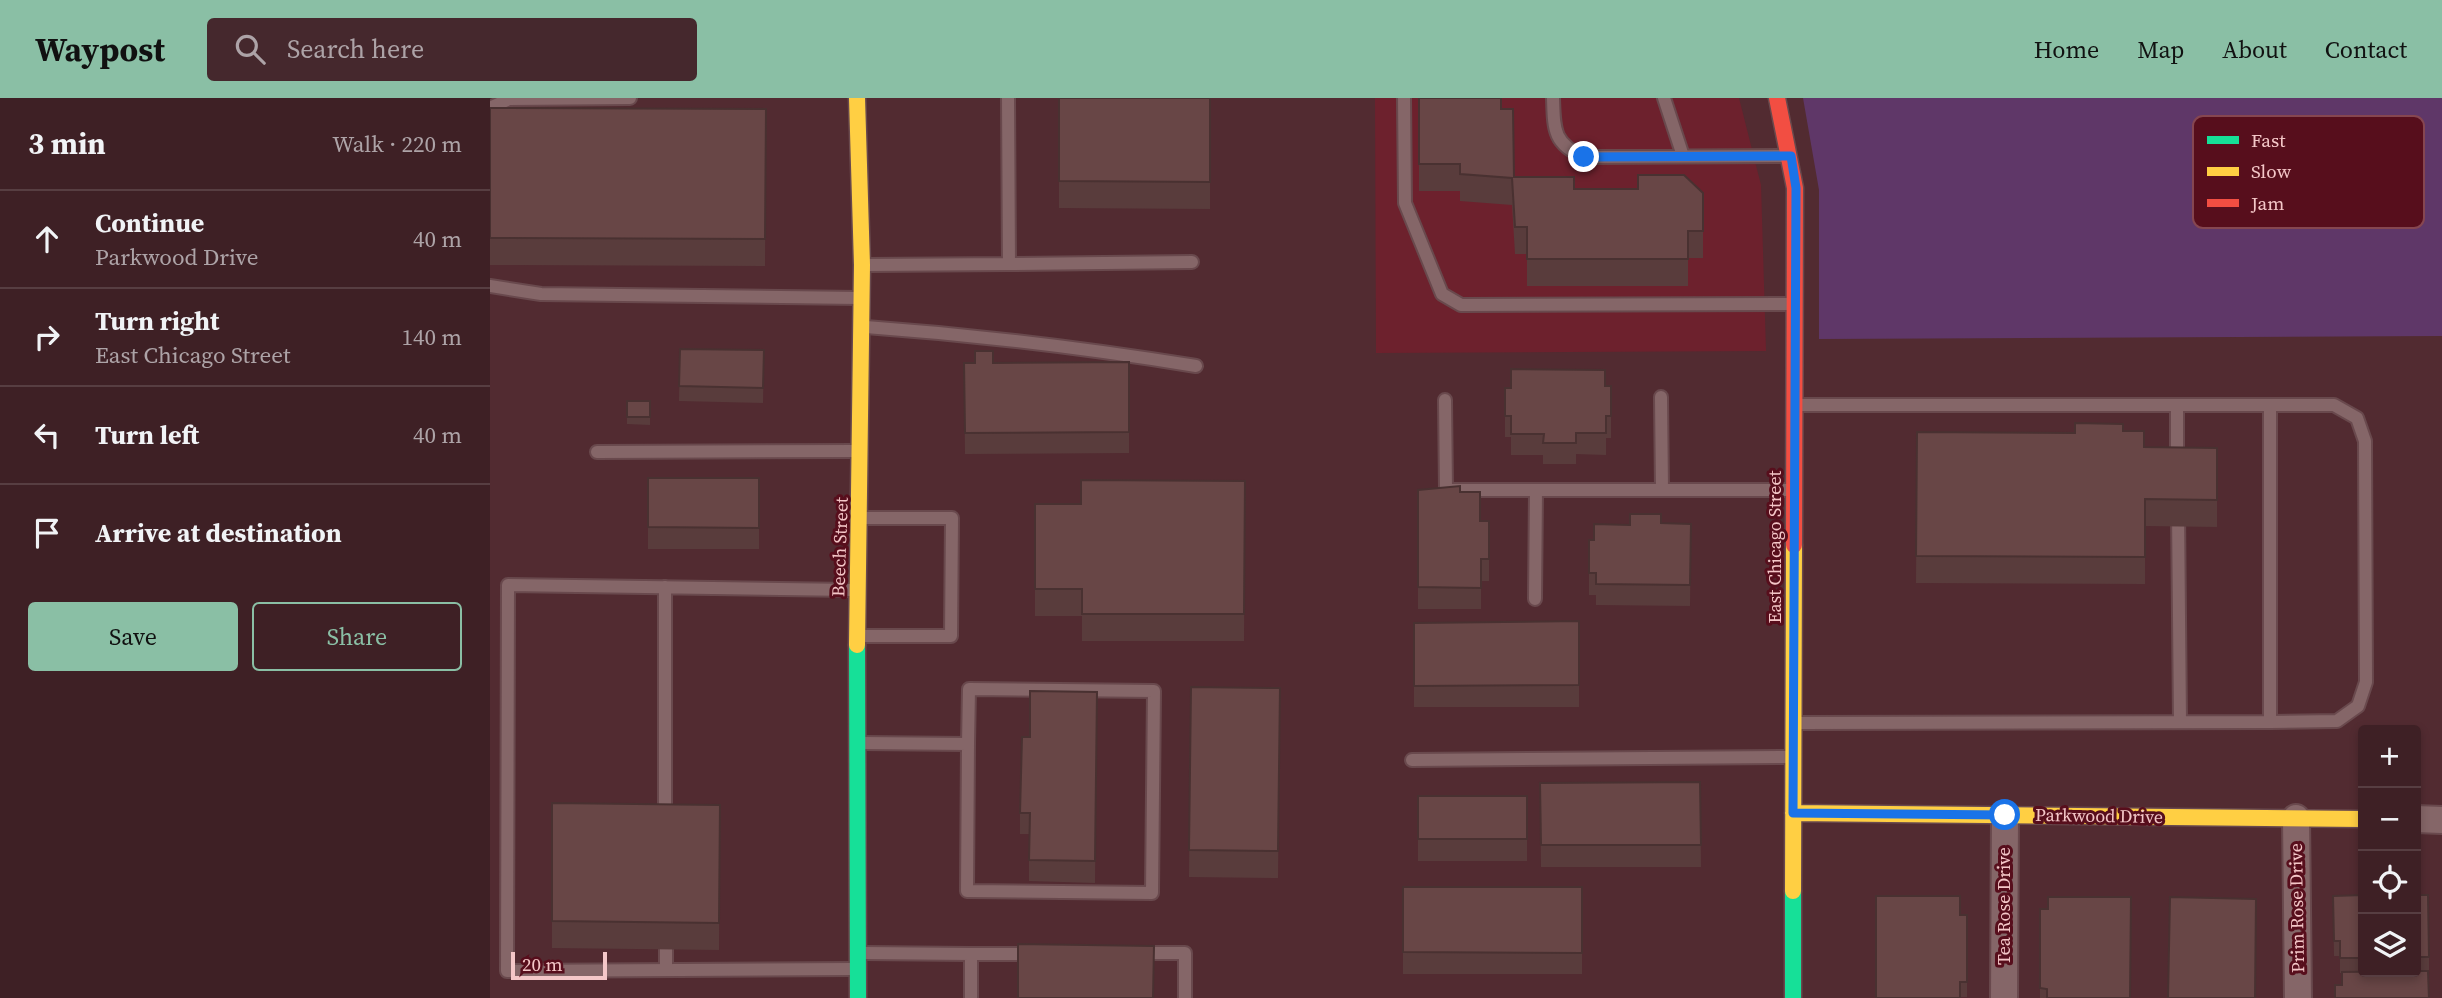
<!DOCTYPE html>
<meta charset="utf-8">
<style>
body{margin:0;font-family:"Source Serif 4",serif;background:#45282d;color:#f1f3f6}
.controls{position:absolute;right:21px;bottom:21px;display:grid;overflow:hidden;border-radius:7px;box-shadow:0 4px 10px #0003}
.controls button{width:63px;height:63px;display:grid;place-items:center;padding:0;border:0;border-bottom:2px solid #573e42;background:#3e2025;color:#f1f3f6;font:35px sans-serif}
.scale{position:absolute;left:21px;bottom:18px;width:96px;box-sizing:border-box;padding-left:7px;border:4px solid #f4c7c8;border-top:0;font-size:19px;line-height:24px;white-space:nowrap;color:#f4c7c8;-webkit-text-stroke:5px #570e1c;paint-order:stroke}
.stop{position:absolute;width:21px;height:21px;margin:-16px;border:5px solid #1a73e8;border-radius:50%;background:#fff}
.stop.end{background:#1a73e8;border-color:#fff;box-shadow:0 2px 7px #0008}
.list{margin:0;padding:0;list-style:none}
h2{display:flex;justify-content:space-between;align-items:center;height:91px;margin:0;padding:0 28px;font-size:30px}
h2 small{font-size:23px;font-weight:400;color:#ada3a7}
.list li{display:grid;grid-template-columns:46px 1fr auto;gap:21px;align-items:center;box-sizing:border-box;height:98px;padding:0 28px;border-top:2px solid #573e42}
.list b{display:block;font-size:26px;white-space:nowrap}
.list p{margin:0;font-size:23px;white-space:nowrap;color:#ada3a7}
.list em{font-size:23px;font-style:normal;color:#ada3a7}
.actions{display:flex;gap:14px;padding:21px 28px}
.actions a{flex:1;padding:16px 0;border:2px solid #8abfa5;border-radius:7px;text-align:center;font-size:24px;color:#8abfa5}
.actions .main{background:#8abfa5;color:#111}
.icon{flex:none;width:38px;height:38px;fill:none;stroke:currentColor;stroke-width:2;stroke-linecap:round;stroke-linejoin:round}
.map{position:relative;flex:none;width:1952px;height:900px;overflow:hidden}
header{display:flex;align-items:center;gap:42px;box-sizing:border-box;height:98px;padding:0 35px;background:#8abfa5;color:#111}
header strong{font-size:33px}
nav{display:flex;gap:38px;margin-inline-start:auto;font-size:24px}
.search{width:490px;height:63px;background:#45282d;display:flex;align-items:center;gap:18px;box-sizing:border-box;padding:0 24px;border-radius:7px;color:#ada3a7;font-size:26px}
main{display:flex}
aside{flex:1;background:#3e2025}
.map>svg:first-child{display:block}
.built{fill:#6d212d}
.green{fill:#5f3768}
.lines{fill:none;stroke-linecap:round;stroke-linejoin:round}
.lane-casing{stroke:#69494d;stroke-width:16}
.street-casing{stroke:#69494d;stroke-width:30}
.fast-casing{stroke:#69494d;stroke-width:19}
.slow-casing{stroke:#69494d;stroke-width:19}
.jam-casing{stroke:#69494d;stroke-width:19}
.lane{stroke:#856668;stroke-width:12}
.street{stroke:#856668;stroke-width:26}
.fast{stroke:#16e098;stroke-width:16}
.slow{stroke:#ffcf43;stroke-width:16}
.jam{stroke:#f24e42;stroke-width:16}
.wall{fill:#593c3c}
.building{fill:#684646;stroke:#493131;stroke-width:2}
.route{stroke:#1a73e8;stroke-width:9}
.labels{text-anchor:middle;stroke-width:6;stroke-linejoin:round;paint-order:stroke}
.street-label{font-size:18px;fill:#f4c7c8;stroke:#570e1c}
.key{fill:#570e1c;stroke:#864650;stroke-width:2}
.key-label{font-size:19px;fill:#f4c7c8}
</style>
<header>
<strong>Waypost</strong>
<div class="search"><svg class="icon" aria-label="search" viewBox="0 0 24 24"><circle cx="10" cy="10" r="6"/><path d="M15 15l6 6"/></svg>Search here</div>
<nav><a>Home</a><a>Map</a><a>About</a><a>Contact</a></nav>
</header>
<main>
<aside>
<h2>3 min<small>Walk · 220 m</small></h2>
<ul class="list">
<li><svg class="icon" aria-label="ahead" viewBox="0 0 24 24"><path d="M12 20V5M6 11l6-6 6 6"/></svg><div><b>Continue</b><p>Parkwood Drive</p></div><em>40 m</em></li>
<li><svg class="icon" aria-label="right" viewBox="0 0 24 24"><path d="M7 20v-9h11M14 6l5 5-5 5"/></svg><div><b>Turn right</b><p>East Chicago Street</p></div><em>140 m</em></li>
<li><svg class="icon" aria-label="left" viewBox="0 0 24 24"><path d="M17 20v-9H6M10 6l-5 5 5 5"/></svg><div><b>Turn left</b></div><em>40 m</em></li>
<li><svg class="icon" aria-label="arrive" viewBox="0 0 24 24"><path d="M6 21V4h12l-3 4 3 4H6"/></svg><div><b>Arrive at destination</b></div></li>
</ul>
<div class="actions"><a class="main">Save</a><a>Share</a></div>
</aside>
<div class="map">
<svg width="1952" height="900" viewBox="0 0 1952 900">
<rect width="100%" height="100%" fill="#522b31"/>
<path class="built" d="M 885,0 L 1249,0 L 1271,87 L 1276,253 L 886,255 Z"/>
<path class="green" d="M 1313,0 L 1952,0 L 1952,238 L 1329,241 L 1329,92 Z"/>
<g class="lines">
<g class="lane-casing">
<path id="lane" d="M 914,0 L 915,105 L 952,196 L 971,207 L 1302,206
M 1063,0 C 1064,31 1063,46 1094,59 L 1294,58
M 1174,0 L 1193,58
M 0,10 L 19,1 L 140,0
M 519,166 L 702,164
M 376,167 L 519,166 L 518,0
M 0,188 L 51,196 L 369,200
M 376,229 C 487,237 596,250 706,268
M 1171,299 L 1172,392
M 955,302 L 956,392 L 1301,392
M 1687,307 L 1687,367
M 1780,307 L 1844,307 L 1867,320 L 1875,343 L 1876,584 L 1868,608 L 1847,623 L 1780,624
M 107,354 L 367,353
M 1688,413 L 1690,624
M 175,489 L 175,721
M 363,492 L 18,487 L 17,873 L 364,871
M 1045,501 L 1046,392
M 370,538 L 461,538 L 462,420 L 374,420
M 1308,625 L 1780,624 L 1780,307 L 1309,307
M 371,645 L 478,646 L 477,793 L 662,795 L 664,593 L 479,591 L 478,646
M 922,662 L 1300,659
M 176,838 L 176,872
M 373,855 L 481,856 L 481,900
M 649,855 L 695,855 L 695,900
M 481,856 L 543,856"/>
</g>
<g class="street-casing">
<path id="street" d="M 1806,720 L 1808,900
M 1926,721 L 1952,722
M 1514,900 L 1515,717"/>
</g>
<g class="fast-casing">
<path id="fast" d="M 367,547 L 368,900
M 1303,900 L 1303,793"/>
</g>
<g class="slow-casing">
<path id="slow" d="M 367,0 L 372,167 L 367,547
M 1303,715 L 1873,721
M 1303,793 L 1304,447"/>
</g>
<g class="jam-casing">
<path id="jam" d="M 1287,0 L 1305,90 L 1304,447"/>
</g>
<use href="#lane" class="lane"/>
<use href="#street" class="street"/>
<use href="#fast" class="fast"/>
<use href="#slow" class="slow"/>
<use href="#jam" class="jam"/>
</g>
<path class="wall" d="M 569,0 L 720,0 L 720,111 L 569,110 Z
M 929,0 L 1011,11 L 1024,79 L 1084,91 L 1213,95 L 1213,160 L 1198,160 L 1198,188 L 1037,188 L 1037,156 L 1025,156 L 1022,107 L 970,103 L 970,93 L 929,93 Z
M 0,10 L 276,11 L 275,168 L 0,167 Z
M 190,251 L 274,252 L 273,305 L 189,303 Z
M 639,264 L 639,355 L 475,356 L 474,265 Z
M 1121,288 L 1121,340 L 1116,340 L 1116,357 L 1086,356 L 1086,366 L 1053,366 L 1053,357 L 1021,357 L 1021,339 L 1015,339 L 1015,290 Z
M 137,303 L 160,303 L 160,327 L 137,326 Z
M 1633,333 L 1654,349 L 1727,350 L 1727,429 L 1655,428 L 1655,486 L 1426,485 L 1427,334 L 1585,335 Z
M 158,380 L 269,380 L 269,451 L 158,451 Z
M 755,383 L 754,543 L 592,543 L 592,518 L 545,518 L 545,406 L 591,406 Z
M 928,392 L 970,394 L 990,423 L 999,423 L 999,483 L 991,483 L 991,511 L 928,511 Z
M 1171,425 L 1201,426 L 1200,508 L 1106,507 L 1106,497 L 1099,497 L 1099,442 L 1104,442 Z
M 1089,523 L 1089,609 L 924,609 L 924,525 Z
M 701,589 L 790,590 L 788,780 L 699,779 Z
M 607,594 L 605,785 L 539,783 L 539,736 L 530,736 L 530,715 L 540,639 Z
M 1210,684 L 1211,769 L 1051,769 L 1050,685 Z
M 928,698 L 1037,698 L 1037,763 L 928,763 Z
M 62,705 L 230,707 L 229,852 L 62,850 Z
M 913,789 L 1092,789 L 1092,876 L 913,876 Z
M 1873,797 L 1873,874 L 1926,874 L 1926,797 L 1939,859 L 1939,874 L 1852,887 L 1852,875 L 1850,875 L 1850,858 L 1844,858 L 1843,798 Z
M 1550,811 L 1640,900 L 1550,900 Z
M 1470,817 L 1477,884 L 1477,899 L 1470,899 Z"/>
<path class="building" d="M 569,0 L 720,0 L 720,84 L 569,83 Z
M 929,0 L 1011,0 L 1011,11 L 1023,11 L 1024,79 L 1084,79 L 1084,91 L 1148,91 L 1148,77 L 1194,77 L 1213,95 L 1213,133 L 1198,133 L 1198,161 L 1037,161 L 1037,129 L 1025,129 L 1022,80 L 970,76 L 970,66 L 929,66 Z
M 0,10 L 276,11 L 275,141 L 0,140 Z
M 190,251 L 274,252 L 273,290 L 189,288 Z
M 485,253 L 503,253 L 503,265 L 639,264 L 639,334 L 475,335 L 474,265 L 485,265 Z
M 1021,271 L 1115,272 L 1115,288 L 1121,288 L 1121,318 L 1116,318 L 1116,335 L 1086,335 L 1086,345 L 1053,345 L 1054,336 L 1021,336 L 1021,318 L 1015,318 L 1015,290 L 1021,290 Z
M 137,303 L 160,303 L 160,319 L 137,319 Z
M 1585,325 L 1633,326 L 1633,333 L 1654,333 L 1654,349 L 1727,350 L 1727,402 L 1655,401 L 1655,459 L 1426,458 L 1427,334 L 1585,335 Z
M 158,380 L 269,380 L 269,430 L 158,429 Z
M 591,382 L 755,383 L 754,516 L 592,516 L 592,491 L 545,491 L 545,406 L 591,406 Z
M 970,388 L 970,394 L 990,394 L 990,423 L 999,423 L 999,461 L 991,461 L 991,490 L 928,489 L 928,392 Z
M 1140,416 L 1171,416 L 1171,425 L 1201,426 L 1200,487 L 1106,486 L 1106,475 L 1099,475 L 1099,442 L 1104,442 L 1104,426 L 1140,427 Z
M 1089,523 L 1089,587 L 924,588 L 924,525 Z
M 701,589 L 790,590 L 788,753 L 699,752 Z
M 540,593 L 607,594 L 605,763 L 539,762 L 540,715 L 530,715 L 532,639 L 540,639 Z
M 1210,684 L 1211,747 L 1051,747 L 1050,685 Z
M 928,698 L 1037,698 L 1037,741 L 928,741 Z
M 62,705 L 230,707 L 229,825 L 62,823 Z
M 913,789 L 1092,789 L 1092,855 L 913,854 Z
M 1873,797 L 1873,860 L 1850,860 L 1850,843 L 1844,843 L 1843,798 Z
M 1926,797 L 1938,797 L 1939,859 L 1926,859 Z
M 1386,798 L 1470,798 L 1470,817 L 1477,817 L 1477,884 L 1470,884 L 1470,900 L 1386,900 Z
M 1558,799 L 1641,799 L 1640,900 L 1557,900 L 1557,891 L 1550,890 L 1550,811 L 1558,811 Z
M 1680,799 L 1766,801 L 1765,900 L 1678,900 Z
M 528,846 L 664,848 L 663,900 L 528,900 Z
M 1926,873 L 1938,873 L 1939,900 L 1845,900 L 1845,887 L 1852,887 L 1852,874 Z"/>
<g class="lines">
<path class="route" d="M 1094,59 L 1301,58 L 1306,90 L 1303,715 L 1515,717"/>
</g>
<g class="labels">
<g class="street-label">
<text transform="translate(350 449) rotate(-88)" y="6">Beech Street</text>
<text transform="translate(1285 449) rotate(-90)" y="6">East Chicago Street</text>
<text transform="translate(1609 718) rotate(1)" y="6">Parkwood Drive</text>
<text transform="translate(1514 808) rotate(-90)" y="6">Tea Rose Drive</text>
<text transform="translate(1807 810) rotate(-91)" y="6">Prim Rose Drive</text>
</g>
</g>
<rect x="1703" y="18" width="231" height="112" rx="10" class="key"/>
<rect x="1717" y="38" width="32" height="8" fill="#16e098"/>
<rect x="1717" y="69" width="32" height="9" fill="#ffcf43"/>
<rect x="1717" y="101" width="32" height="8" fill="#f24e42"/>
<g class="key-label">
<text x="1761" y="49">Fast</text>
<text x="1761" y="80">Slow</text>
<text x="1761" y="112">Jam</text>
</g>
</svg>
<div class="controls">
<button>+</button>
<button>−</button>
<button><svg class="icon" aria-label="locate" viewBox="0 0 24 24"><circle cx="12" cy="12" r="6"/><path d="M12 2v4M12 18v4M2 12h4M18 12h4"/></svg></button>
<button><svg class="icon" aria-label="layers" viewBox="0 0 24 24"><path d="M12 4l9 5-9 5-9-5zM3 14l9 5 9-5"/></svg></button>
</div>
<div class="scale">20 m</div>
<div class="stop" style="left:1515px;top:717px"></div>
<div class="stop end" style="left:1094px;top:59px"></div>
</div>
</main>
